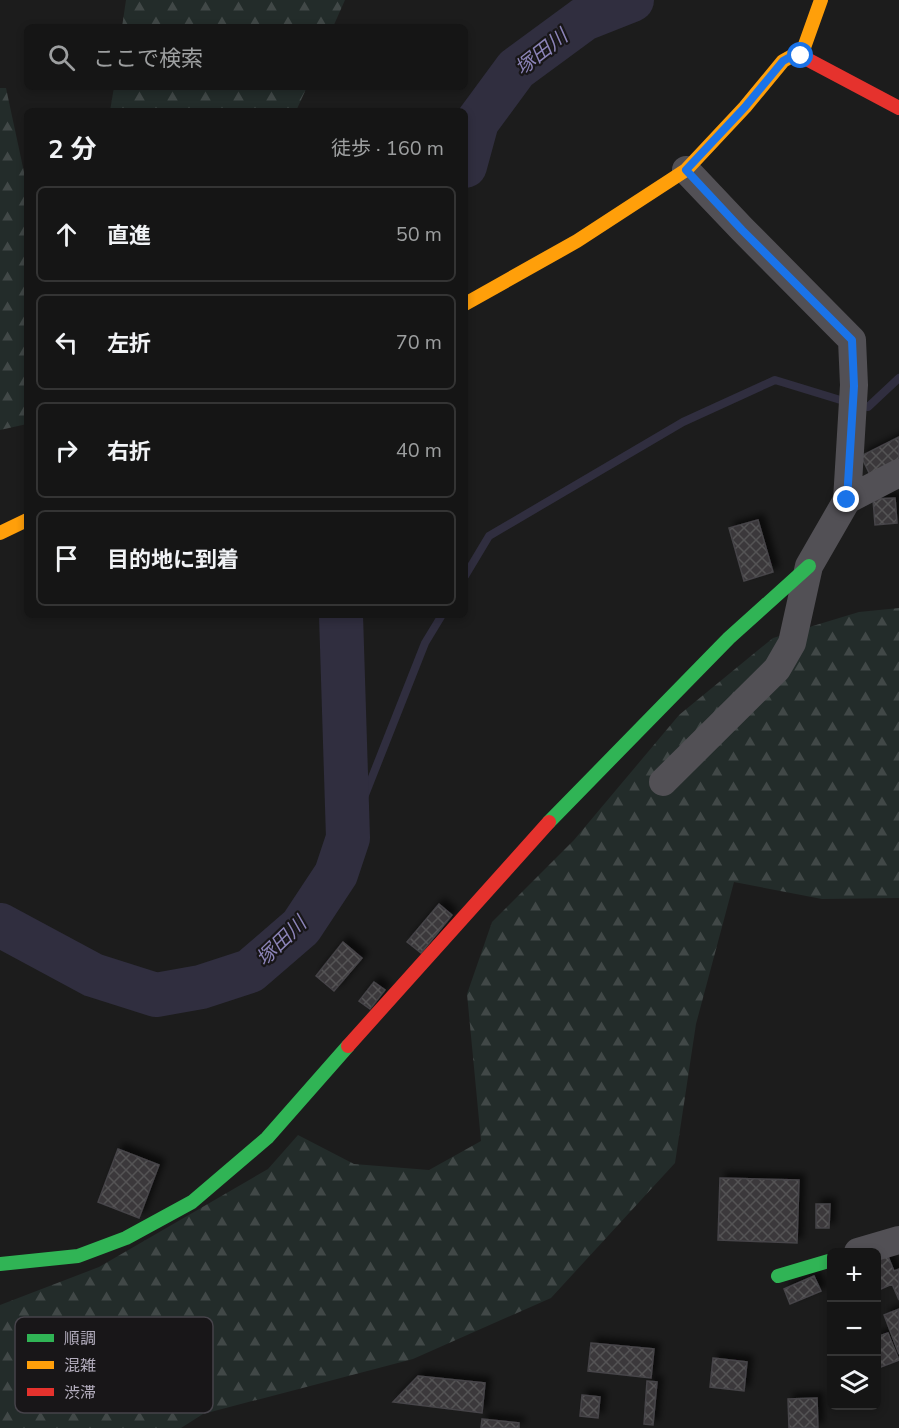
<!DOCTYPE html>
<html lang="ja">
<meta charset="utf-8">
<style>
body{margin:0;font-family:"Nunito Sans","Noto Sans JP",sans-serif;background:#222;color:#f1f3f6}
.controls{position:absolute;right:18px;bottom:18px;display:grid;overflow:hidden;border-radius:9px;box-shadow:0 3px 9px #0003}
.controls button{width:54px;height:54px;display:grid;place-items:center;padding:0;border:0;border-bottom:2px solid #343434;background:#151515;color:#f1f3f6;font:30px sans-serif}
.stop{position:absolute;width:18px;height:18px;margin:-14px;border:4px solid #1a73e8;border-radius:50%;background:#fff}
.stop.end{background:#1a73e8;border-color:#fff;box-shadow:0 2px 6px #0008}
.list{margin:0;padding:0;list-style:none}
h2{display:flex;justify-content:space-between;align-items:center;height:78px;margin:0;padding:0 24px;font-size:26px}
h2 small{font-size:20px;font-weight:400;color:#9d9fa0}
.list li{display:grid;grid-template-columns:39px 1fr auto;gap:18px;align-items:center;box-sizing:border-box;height:96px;margin:0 12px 12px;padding:0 12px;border:2px solid #343434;border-radius:9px}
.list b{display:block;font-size:22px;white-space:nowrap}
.list em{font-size:20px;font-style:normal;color:#9d9fa0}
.icon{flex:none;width:33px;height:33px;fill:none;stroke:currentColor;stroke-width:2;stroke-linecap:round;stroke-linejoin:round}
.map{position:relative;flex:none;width:899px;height:1428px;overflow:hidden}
.search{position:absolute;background:#151515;box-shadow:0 3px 9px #0003;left:24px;top:24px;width:444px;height:66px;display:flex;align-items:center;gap:15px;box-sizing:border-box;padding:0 21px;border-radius:9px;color:#9d9fa0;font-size:22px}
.panel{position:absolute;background:#151515;box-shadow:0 3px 9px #0003;left:24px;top:108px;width:444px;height:510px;border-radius:9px}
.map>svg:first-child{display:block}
.forest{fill:url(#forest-firs)}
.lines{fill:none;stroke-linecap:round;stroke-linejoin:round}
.stream{stroke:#302e3f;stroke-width:8}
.river{stroke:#302e3f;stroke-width:44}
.building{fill:url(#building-cross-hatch);stroke:#464448;stroke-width:1.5;filter:url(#shadow)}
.street{stroke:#525055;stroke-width:28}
.fast{stroke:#30b455;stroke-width:14}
.slow{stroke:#ff9f0a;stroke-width:14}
.jam{stroke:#e5322d;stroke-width:14}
.route{stroke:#1a73e8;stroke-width:8}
.labels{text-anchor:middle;stroke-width:4.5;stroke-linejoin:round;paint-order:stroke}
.water-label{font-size:20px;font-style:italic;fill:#8c84b8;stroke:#181618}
.key{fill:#181618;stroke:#46434a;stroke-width:1.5}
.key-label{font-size:16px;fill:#b3adbd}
</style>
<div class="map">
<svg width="899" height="1428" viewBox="0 0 899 1428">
<defs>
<pattern id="forest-firs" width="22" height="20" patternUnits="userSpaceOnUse" patternTransform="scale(1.5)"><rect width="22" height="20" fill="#232c2a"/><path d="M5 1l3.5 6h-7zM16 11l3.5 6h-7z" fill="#414847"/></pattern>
<pattern id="building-cross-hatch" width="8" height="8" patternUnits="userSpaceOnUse" patternTransform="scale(1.5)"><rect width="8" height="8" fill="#3a393b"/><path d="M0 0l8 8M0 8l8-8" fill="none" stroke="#545355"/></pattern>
<filter id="shadow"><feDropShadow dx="5.5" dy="-5.5" stdDeviation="3" flood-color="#0009"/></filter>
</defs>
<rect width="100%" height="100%" fill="#1c1c1c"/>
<path class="forest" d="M 126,0 L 345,0 L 333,27 L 122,27 Z
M 114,87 L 307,87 L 296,111 L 110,111 Z
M 0,88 L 6,88 L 27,186 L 27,424 L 0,430 Z
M 899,608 L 899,898 L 822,899 L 734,882 L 696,1024 L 675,1163 L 551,1298 L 413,1359 L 203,1414 L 181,1428 L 0,1428 L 0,1305 L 99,1267 L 268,1169 L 298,1135 L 354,1164 L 429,1170 L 481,1141 L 467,994 L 492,922 L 574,840 L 679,715 L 773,638 L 859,612 Z"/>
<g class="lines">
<path class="stream" d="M 858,405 L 868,407 L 899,378
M 465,576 L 489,536 L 683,422 L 775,380 L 847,402
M 348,838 L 425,643 L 442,615"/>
<path class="river" d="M 465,166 L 477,122 L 516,69 L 584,19 L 632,0
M 0,925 L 93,975 L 156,995 L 201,987 L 250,971 L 301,927 L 336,874 L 348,838 L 341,615"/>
</g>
<path class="building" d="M 899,437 L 899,468 L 873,481 L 861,456 Z
M 895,498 L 897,523 L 875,525 L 873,499 Z
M 758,520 L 773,572 L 744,581 L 729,528 Z
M 439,904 L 452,915 L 421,953 L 407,942 Z
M 343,942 L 362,958 L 334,991 L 316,976 Z
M 374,982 L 385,990 L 370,1009 L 359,1001 Z
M 118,1149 L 159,1165 L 139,1218 L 98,1202 Z
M 720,1178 L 799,1180 L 797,1243 L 718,1240 Z
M 816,1204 L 830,1204 L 829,1228 L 816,1228 Z
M 887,1254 L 894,1271 L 899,1269 L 899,1300 L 892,1284 L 881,1289 L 876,1279 L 876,1258 Z
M 814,1276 L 821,1291 L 790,1304 L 784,1289 Z
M 899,1309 L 899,1354 L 884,1315 Z
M 888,1333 L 899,1360 L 876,1369 L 876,1337 Z
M 591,1343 L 654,1349 L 651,1378 L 588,1371 Z
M 713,1358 L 747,1362 L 744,1391 L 710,1387 Z
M 418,1376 L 485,1383 L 482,1413 L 393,1402 Z
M 647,1381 L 657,1382 L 653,1425 L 644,1424 Z
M 582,1395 L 600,1397 L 598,1418 L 580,1416 Z
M 817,1398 L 818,1428 L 789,1428 L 788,1399 Z
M 482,1419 L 519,1423 L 519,1428 L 481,1428 Z"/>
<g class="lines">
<path class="street" d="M 847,500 L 899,473
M 663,782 L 777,669 L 792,643 L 809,566 L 847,500 L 854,385 L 852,340 L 742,229 L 686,170
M 858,1252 L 899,1240"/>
<path class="fast" d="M 549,822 L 729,638 L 809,566
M 0,1264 L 78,1256 L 126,1238 L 192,1202 L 267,1138 L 348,1046
M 778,1276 L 832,1260"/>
<path class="slow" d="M 465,304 L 577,241 L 686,170 L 745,107 L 783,61 L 792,56 L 801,56 L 821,0
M 0,533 L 27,520"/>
<path class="jam" d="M 801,56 L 899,108
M 348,1046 L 549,822"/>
</g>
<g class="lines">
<path class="route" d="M 801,56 L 792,56 L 783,61 L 745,107 L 686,170 L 742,230 L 852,340 L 854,386 L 847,500"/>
</g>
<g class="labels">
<g class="water-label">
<text transform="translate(541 52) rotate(-38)" y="7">塚田川</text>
<text transform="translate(281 941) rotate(-44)" y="7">塚田川</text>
</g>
</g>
<rect x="15" y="1317" width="198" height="96" rx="9" class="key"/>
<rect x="27" y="1334" width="27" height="8" fill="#30b455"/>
<rect x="27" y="1361" width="27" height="8" fill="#ff9f0a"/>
<rect x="27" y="1388" width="27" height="8" fill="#e5322d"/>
<g class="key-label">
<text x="64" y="1344">順調</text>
<text x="64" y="1371">混雑</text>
<text x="64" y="1398">渋滞</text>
</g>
</svg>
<div class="controls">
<button>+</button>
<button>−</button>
<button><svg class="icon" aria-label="layers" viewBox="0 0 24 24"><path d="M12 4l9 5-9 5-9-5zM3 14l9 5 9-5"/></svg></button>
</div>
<div class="stop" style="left:801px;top:56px"></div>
<div class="stop end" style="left:847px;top:500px"></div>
<div class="search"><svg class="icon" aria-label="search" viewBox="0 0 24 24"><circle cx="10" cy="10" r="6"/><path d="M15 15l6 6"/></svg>ここで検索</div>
<section class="panel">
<h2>2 分<small>徒歩 · 160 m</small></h2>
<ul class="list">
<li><svg class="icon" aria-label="ahead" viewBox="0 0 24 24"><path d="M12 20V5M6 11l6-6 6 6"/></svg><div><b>直進</b></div><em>50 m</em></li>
<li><svg class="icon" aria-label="left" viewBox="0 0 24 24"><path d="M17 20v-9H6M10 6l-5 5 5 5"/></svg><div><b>左折</b></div><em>70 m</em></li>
<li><svg class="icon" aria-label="right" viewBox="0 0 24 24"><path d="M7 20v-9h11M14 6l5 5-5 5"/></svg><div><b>右折</b></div><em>40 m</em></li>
<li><svg class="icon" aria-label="arrive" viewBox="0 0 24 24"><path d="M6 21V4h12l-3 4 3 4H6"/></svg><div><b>目的地に到着</b></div></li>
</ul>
</section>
</div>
